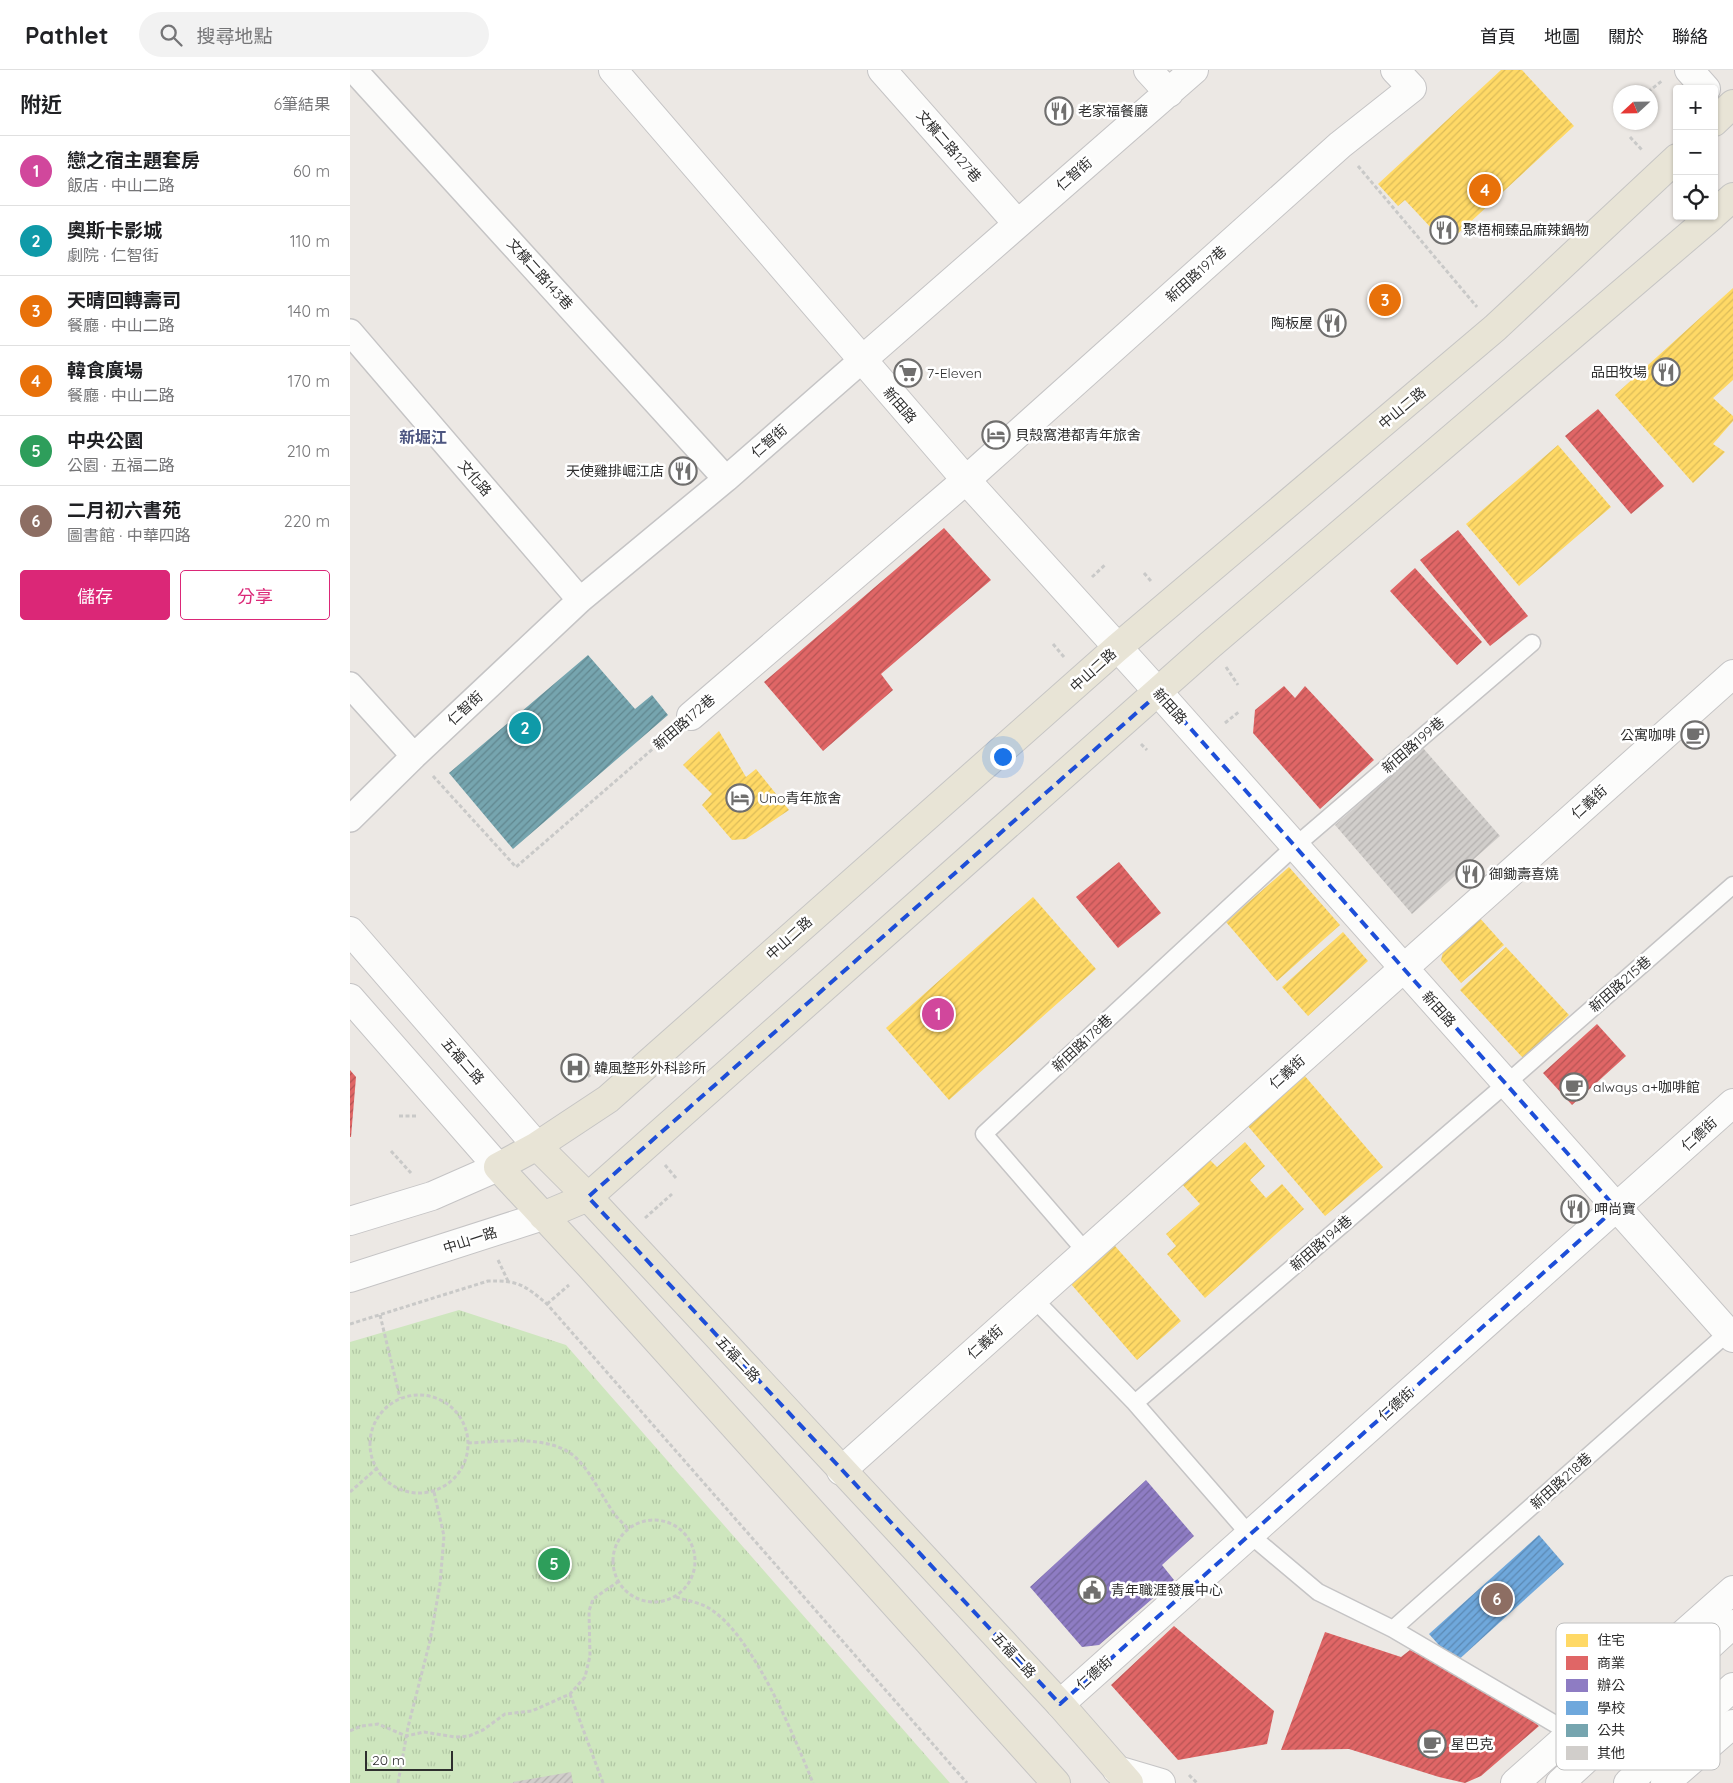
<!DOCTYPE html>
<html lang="zh-TW">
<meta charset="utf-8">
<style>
body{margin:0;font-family:Quicksand,"Noto Sans TC",sans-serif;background:#f2f2f2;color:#202124}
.controls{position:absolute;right:15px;top:15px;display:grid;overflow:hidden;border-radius:5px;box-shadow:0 1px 4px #0004}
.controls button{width:45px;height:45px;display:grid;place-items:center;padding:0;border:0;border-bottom:1px solid #e0e0e0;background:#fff;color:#202124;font:25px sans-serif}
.compass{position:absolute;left:1263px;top:15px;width:45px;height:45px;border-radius:50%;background:#fff;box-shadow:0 1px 4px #0004;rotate:248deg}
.scale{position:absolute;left:15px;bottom:12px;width:88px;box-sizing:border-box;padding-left:5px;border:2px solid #2e2e2e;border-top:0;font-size:14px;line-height:18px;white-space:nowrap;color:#2e2e2e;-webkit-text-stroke:4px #fff;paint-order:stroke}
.you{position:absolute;left:652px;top:686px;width:18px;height:18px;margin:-12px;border:4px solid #fff;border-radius:50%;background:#1a73e8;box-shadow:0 0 0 8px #1a73e833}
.badge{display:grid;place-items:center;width:32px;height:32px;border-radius:50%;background:#db2777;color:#fff;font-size:16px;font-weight:700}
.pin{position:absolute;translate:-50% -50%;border:2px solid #fff;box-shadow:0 1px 5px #0006}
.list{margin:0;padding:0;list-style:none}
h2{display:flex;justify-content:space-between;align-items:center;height:65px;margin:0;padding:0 20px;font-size:21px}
h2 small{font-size:16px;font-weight:400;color:#757577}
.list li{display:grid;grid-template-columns:32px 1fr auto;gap:15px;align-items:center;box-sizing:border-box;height:70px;padding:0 20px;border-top:1px solid #e0e0e0}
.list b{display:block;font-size:19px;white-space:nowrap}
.list p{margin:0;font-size:16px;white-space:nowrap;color:#757577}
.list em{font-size:16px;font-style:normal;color:#757577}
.actions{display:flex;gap:10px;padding:15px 20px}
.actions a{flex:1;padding:11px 0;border:1px solid #db2777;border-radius:5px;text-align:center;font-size:18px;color:#db2777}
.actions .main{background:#db2777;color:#fff}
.icon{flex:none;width:28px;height:28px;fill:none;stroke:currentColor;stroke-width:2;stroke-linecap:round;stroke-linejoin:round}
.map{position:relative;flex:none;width:1383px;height:1713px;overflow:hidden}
header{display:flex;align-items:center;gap:30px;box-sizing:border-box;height:70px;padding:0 25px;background:#fff;border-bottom:1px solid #e0e0e0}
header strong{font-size:24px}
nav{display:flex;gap:28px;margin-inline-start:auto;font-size:18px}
.search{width:350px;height:45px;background:#f2f2f2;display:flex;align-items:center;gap:12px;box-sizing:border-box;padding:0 18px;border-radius:28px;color:#757577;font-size:19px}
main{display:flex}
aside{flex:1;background:#fff}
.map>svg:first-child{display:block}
.park{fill:url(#park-tufts)}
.homes{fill:url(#homes-hatch)}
.shops{fill:url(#shops-hatch)}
.offices{fill:url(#offices-hatch)}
.schools{fill:url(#schools-hatch)}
.public{fill:url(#public-hatch)}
.building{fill:url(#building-hatch)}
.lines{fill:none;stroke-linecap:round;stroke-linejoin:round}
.service-casing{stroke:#c5c4c5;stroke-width:19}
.pedestrian-casing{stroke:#c5c4c5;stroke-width:28}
.minor-casing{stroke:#c5c4c5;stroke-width:30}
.tertiary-casing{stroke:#c5c4c5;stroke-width:30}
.secondary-casing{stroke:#c5c4c5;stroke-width:30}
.primary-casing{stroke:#c6c5c4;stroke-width:30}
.path{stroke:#c9c9c8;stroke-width:3;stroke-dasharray:4 2.5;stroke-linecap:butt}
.service{stroke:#fcfcfb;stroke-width:16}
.pedestrian{stroke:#fcfcfb;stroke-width:25}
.minor{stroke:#fcfcfb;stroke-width:28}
.tertiary{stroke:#fcfcfb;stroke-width:28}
.secondary{stroke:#fcfcfb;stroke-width:28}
.primary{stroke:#e8e4d6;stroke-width:28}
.marked{fill:none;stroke:#1d4ed8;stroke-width:4;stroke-dasharray:10 6;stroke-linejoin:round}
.labels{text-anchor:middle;stroke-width:5;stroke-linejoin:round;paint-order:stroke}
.poi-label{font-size:14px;fill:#2e2e2e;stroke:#fff;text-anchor:start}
.street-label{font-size:14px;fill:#2e2e2e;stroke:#fff}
.quarter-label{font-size:16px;font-weight:bold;fill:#4d5680;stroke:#fff}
.key{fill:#fff;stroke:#c0c0c0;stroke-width:1}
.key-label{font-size:14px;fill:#2e2e2e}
</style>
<header>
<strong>Pathlet</strong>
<div class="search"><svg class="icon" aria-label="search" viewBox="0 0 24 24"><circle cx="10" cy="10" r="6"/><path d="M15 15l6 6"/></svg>搜尋地點</div>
<nav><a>首頁</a><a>地圖</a><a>關於</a><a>聯絡</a></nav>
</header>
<main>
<aside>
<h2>附近<small>6筆結果</small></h2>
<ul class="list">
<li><span class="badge" style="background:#d1479c">1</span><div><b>戀之宿主題套房</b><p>飯店 · 中山二路</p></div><em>60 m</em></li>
<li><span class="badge" style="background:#0f9aa8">2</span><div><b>奧斯卡影城</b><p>劇院 · 仁智街</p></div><em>110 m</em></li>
<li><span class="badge" style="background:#e8710a">3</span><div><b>天晴回轉壽司</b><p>餐廳 · 中山二路</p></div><em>140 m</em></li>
<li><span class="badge" style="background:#e8710a">4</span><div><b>韓食廣場</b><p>餐廳 · 中山二路</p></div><em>170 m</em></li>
<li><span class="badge" style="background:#2e9e5b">5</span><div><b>中央公園</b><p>公園 · 五福二路</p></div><em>210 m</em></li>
<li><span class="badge" style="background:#8d6e63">6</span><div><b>二月初六書苑</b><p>圖書館 · 中華四路</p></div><em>220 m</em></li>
</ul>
<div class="actions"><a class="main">儲存</a><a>分享</a></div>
</aside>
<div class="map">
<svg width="1383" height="1713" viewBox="0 0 1383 1713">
<defs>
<pattern id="park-tufts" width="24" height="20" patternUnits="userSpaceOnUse" patternTransform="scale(1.25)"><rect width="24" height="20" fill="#cee6be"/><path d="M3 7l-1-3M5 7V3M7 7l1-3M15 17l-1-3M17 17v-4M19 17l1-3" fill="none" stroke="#b1c6a4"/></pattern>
<pattern id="homes-hatch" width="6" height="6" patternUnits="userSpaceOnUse" patternTransform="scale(1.25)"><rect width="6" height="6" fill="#ffd966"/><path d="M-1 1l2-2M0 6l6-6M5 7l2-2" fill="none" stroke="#dbbb59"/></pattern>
<pattern id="shops-hatch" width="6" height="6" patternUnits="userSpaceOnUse" patternTransform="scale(1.25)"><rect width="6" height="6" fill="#e06666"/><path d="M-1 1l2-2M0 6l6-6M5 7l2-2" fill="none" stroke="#b65454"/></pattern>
<pattern id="offices-hatch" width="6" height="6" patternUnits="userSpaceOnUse" patternTransform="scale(1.25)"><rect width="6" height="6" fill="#8e7cc3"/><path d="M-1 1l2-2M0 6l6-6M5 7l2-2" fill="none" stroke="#74669f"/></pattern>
<pattern id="schools-hatch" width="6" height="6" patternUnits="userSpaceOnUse" patternTransform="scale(1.25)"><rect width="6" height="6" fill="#6fa8dc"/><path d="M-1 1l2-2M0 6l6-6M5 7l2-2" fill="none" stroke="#5c89b3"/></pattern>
<pattern id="public-hatch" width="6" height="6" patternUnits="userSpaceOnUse" patternTransform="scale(1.25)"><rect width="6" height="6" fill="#76a5af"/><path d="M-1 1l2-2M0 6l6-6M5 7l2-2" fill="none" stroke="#61878f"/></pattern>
<pattern id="building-hatch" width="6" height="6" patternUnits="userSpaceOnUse" patternTransform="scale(1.25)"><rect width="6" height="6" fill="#d1cecb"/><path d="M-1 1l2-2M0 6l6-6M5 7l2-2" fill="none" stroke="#b4b1af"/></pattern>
</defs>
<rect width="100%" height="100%" fill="#ece8e4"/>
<path class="park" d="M 109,1240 L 216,1275 L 600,1713 L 0,1713 L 0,1272 Z"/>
<path class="homes" d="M 1151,0 L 1172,0 L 1224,56 L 1102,169 L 1090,156 L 1084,161 L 1055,130 L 1048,136 L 1028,114 Z
M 1383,218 L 1383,310 L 1363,328 L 1383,346 L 1383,351 L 1363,374 L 1375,382 L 1343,413 L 1265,325 Z
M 1208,375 L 1261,437 L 1169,516 L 1116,454 Z
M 369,661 L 396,707 L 406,699 L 439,740 L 396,769 L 382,770 L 352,735 L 362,724 L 333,695 Z
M 939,797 L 990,855 L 927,911 L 876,852 Z
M 683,827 L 746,899 L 599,1030 L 536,958 Z
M 1128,846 L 1154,875 L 1111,913 L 1091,890 L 1094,878 Z
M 993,862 L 1018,891 L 958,946 L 932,917 Z
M 1156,877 L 1219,945 L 1173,988 L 1110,920 Z
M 948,998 L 1033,1097 L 975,1146 L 891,1048 Z
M 895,1072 L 915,1096 L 900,1110 L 916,1128 L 932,1114 L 954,1139 L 855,1228 L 817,1184 L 826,1176 L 816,1164 L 850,1134 L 831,1113 L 858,1088 L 867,1097 Z
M 758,1168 L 831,1251 L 787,1290 L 714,1206 Z"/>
<path class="shops" d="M 1248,339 L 1314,416 L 1281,444 L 1215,366 Z
M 594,458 L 641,510 L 531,604 L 543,620 L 473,681 L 414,612 Z
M 1108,460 L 1178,546 L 1140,576 L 1070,490 Z
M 1065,498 L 1132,572 L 1107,595 L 1040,521 Z
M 934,616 L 945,628 L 955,616 L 1024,690 L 970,739 L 903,663 L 905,640 Z
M 769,792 L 811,843 L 768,878 L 726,827 Z
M 1247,954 L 1276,986 L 1222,1035 L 1193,1003 Z
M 0,1000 L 6,1007 L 1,1067 L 0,1067 Z
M 824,1556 L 924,1641 L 917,1674 L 828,1690 L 761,1615 Z
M 975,1562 L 1051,1587 L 1060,1580 L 1151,1625 L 1189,1656 L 1131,1706 L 1115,1713 L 1089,1707 L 999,1679 L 931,1680 Z"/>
<path class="offices" d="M 796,1410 L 844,1466 L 812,1495 L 824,1510 L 749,1575 L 732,1577 L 680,1517 Z"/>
<path class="schools" d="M 1189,1465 L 1214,1494 L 1105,1593 L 1079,1564 Z"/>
<path class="public" d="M 238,585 L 285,639 L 302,625 L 318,645 L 163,779 L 99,703 Z"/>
<path class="building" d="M 1073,678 L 1150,766 L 1062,844 L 985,755 Z
M 221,1702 L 223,1713 L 163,1713 L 163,1712 Z"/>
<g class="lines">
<g class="service-casing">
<path id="service" d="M 736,1182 L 634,1064 L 944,777 L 1182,573
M 684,1229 L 785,1333 L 899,1464 L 968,1522 L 1043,1559 L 1222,1664
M 785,1333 L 1157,1013 L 1383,815
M 1043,1559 L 1383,1258"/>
</g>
<g class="pedestrian-casing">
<path id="pedestrian" d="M 4,0 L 376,409
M 0,262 L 230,530
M 0,615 L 64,686
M 0,749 L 64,686 L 230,530 L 376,409 L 512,290"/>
</g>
<g class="minor-casing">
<path id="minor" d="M 263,0 L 616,410 L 809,623 L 1383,1268
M 532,0 L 667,153
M 798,0 L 819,23
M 512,290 L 844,0
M 341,646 L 616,410 L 990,75 L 1062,18 L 1045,0
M 491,1401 L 1383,604
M 710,1634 L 1383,1033"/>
</g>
<g class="tertiary-casing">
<path id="tertiary" d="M 1339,0 L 1356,19
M 0,861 L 187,1076
M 0,928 L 148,1097
M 767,1700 L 811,1713
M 1165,1713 L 1383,1520
M 1315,1713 L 1383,1654"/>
</g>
<g class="secondary-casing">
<path id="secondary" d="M 0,1151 L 82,1126 L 148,1097
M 0,1208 L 193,1146
M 1210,1713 L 1383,1554
M 1278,1713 L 1383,1617"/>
</g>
<g class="primary-casing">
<path id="primary" d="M 1364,52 L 1383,34
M 1364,144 L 1383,127
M 187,1076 L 238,1127 L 710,1634 L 779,1713
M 193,1146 L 238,1127 L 860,575 L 1362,146
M 706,1713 L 240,1196 L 148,1097 L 187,1076 L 258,1029 L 767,578 L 1145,258 L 1327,88"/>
</g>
<path class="path" d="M 1298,22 L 1313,10
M 1280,67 L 1292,80
M 1008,96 L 1127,237
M 794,503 L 801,511
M 742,507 L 756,494
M 703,574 L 714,587
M 876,597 L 888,615
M 875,653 L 890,641
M 791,674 L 797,680
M 83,706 L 166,797 L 320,664
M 234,999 L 240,1007
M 49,1046 L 66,1046
M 41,1081 L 61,1103
M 315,1095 L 326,1108
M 295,1148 L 322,1124
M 148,1190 L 158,1211
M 197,1234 L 219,1215
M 30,1245 L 50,1328
M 0,1254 L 138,1211 C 167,1210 175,1215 197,1234 L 617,1713
M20 1374a49 49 0 1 1 98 0a49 49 0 1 1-98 0Z
M 118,1373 C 149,1372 193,1365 220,1383 C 237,1394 251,1425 263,1442 C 267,1448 273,1453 278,1459
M 0,1422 L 26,1399
M263 1491a41 41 0 1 1 82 0a41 41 0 1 1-82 0Z
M 326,1527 C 335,1530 346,1532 355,1536 C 401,1559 444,1666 463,1713
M 220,1624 L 253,1713
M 0,1661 L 11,1656 L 28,1654 L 56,1666 L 74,1662 L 105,1667 L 119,1666 L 133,1660 L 155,1644 L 182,1641 L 220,1624 L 235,1607 L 240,1586 L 239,1541 L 243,1529 L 269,1511
M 839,1705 L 847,1713
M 48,1713 L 58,1657 L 80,1571 L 90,1514 L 94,1466 L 84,1422"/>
<use href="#service" class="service"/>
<use href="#pedestrian" class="pedestrian"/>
<use href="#minor" class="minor"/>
<use href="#tertiary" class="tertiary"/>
<use href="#secondary" class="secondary"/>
<use href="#primary" class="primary"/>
</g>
<path class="marked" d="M 809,623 L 1266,1138 L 710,1634 L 238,1127 Z"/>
<defs>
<g id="restaurant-ring" transform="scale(1.4375)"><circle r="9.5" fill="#fff" stroke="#706f6e" stroke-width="1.5"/><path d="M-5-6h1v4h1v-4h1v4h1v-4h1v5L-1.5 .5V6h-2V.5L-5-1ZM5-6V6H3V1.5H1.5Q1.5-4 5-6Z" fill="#706f6e"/></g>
<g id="supermarket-ring" transform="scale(1.4375)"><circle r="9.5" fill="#fff" stroke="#706f6e" stroke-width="1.5"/><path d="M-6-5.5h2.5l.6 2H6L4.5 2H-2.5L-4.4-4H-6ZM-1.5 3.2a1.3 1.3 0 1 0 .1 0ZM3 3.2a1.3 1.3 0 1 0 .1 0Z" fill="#706f6e"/></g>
<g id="hotel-ring" transform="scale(1.4375)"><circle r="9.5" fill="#fff" stroke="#706f6e" stroke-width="1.5"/><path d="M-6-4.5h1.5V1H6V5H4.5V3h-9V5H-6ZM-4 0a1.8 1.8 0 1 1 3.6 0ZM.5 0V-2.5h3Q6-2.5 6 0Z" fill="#706f6e"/></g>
<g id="cafe-ring" transform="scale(1.4375)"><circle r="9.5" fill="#fff" stroke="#706f6e" stroke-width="1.5"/><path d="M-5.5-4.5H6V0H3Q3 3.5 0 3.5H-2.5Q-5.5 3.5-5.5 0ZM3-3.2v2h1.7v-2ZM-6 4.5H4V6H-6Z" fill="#706f6e"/></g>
<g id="hospital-ring" transform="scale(1.4375)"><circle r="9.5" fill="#fff" stroke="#706f6e" stroke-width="1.5"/><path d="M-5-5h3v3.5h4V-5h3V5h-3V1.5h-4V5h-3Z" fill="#706f6e"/></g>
<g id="civic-ring" transform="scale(1.4375)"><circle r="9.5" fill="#fff" stroke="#706f6e" stroke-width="1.5"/><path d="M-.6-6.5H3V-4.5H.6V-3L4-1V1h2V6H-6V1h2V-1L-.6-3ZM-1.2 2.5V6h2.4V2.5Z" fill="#706f6e"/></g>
</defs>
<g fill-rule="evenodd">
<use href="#restaurant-ring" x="709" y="41"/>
<use href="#restaurant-ring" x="1094" y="160"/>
<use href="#restaurant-ring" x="982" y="253"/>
<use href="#restaurant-ring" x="1316" y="302"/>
<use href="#supermarket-ring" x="558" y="303"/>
<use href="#hotel-ring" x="646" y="365"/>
<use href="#restaurant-ring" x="333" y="401"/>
<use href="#cafe-ring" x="1345" y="665"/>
<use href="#hotel-ring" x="390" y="728"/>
<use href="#restaurant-ring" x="1120" y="804"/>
<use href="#hospital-ring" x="225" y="998"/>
<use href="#cafe-ring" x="1224" y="1017"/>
<use href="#restaurant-ring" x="1225" y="1139"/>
<use href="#civic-ring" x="742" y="1520"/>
<use href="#cafe-ring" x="1082" y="1674"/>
</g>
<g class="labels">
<g class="poi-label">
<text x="728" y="46">老家福餐廳</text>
<text x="1113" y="165">聚梧桐臻品麻辣鍋物</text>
<text x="963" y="258" text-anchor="end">陶板屋</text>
<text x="1297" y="307" text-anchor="end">品田牧場</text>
<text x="577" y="308">7-Eleven</text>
<text x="665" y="370">貝殼窩港都青年旅舍</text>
<text x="314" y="406" text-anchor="end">天使雞排崛江店</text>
<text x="1326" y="670" text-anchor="end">公寓咖啡</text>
<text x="409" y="733">Uno青年旅舍</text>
<text x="1139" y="809">御鋤壽喜燒</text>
<text x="244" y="1003">韓風整形外科診所</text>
<text x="1243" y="1022">always a+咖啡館</text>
<text x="1244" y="1144">呷尚寶</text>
<text x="761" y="1525">青年職涯發展中心</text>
<text x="1101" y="1679">星巴克</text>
</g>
<g class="street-label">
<text transform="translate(599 76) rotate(49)" y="5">文橫二路127巷</text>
<text transform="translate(724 104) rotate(-41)" y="5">仁智街</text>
<text transform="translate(190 204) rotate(48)" y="5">文橫二路143巷</text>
<text transform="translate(846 204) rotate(-42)" y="5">新田路197巷</text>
<text transform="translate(550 335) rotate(49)" y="5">新田路</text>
<text transform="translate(1052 338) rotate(-40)" y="5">中山二路</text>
<text transform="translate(419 371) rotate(-41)" y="5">仁智街</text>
<text transform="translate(125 408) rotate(49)" y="5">文化路</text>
<text transform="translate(743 600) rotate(-42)" y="5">中山二路</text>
<text transform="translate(820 636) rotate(48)" y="5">新田路</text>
<text transform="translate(115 638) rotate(-43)" y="5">仁智街</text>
<text transform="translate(334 652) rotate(-41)" y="5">新田路172巷</text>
<text transform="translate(1063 675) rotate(-41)" y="5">新田路199巷</text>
<text transform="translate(1239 732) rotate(-42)" y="5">仁義街</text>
<text transform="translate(439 868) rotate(-42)" y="5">中山二路</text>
<text transform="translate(1270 914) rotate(-41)" y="5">新田路215巷</text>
<text transform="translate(1089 939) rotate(48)" y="5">新田路</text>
<text transform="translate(732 973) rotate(-43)" y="5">新田路178巷</text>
<text transform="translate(113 991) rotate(49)" y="5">五福二路</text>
<text transform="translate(937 1002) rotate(-42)" y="5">仁義街</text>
<text transform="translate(1349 1064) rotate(-42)" y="5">仁德街</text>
<text transform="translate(120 1170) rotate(-18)" y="5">中山一路</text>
<text transform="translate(971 1173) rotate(-41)" y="5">新田路194巷</text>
<text transform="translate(635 1272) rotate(-42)" y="5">仁義街</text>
<text transform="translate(388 1289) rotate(47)" y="5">五福二路</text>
<text transform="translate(1046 1334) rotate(-42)" y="5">仁德街</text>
<text transform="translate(1211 1411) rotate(-42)" y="5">新田路218巷</text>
<text transform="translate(664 1585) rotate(47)" y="5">五福二路</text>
<text transform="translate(744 1603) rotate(-42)" y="5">仁德街</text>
</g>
<g class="quarter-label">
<text x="73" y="373">新堀江</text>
</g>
</g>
<rect x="1206" y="1553" width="164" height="147" rx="8" class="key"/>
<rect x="1216" y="1564" width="22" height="13" fill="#ffd966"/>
<rect x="1216" y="1586" width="22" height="14" fill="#e06666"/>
<rect x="1216" y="1609" width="22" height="13" fill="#8e7cc3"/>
<rect x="1216" y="1631" width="22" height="14" fill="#6fa8dc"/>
<rect x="1216" y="1654" width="22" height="13" fill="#76a5af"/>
<rect x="1216" y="1676" width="22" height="14" fill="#d1cecb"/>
<g class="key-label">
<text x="1247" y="1575">住宅</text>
<text x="1247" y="1598">商業</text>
<text x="1247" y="1620">辦公</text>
<text x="1247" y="1643">學校</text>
<text x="1247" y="1665">公共</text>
<text x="1247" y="1688">其他</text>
</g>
</svg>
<div class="controls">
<button>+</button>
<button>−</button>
<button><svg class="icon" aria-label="locate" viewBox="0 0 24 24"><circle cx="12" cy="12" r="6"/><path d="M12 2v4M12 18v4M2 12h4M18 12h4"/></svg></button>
</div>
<svg class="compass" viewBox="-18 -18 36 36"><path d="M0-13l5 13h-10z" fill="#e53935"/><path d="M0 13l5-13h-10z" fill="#757577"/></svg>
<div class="scale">20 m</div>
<div class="you"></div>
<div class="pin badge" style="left:588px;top:944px;background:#d1479c">1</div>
<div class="pin badge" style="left:175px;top:658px;background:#0f9aa8">2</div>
<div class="pin badge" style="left:1035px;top:230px;background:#e8710a">3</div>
<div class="pin badge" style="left:1135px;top:120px;background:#e8710a">4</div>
<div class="pin badge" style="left:204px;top:1494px;background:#2e9e5b">5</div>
<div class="pin badge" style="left:1147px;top:1529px;background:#8d6e63">6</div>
</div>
</main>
